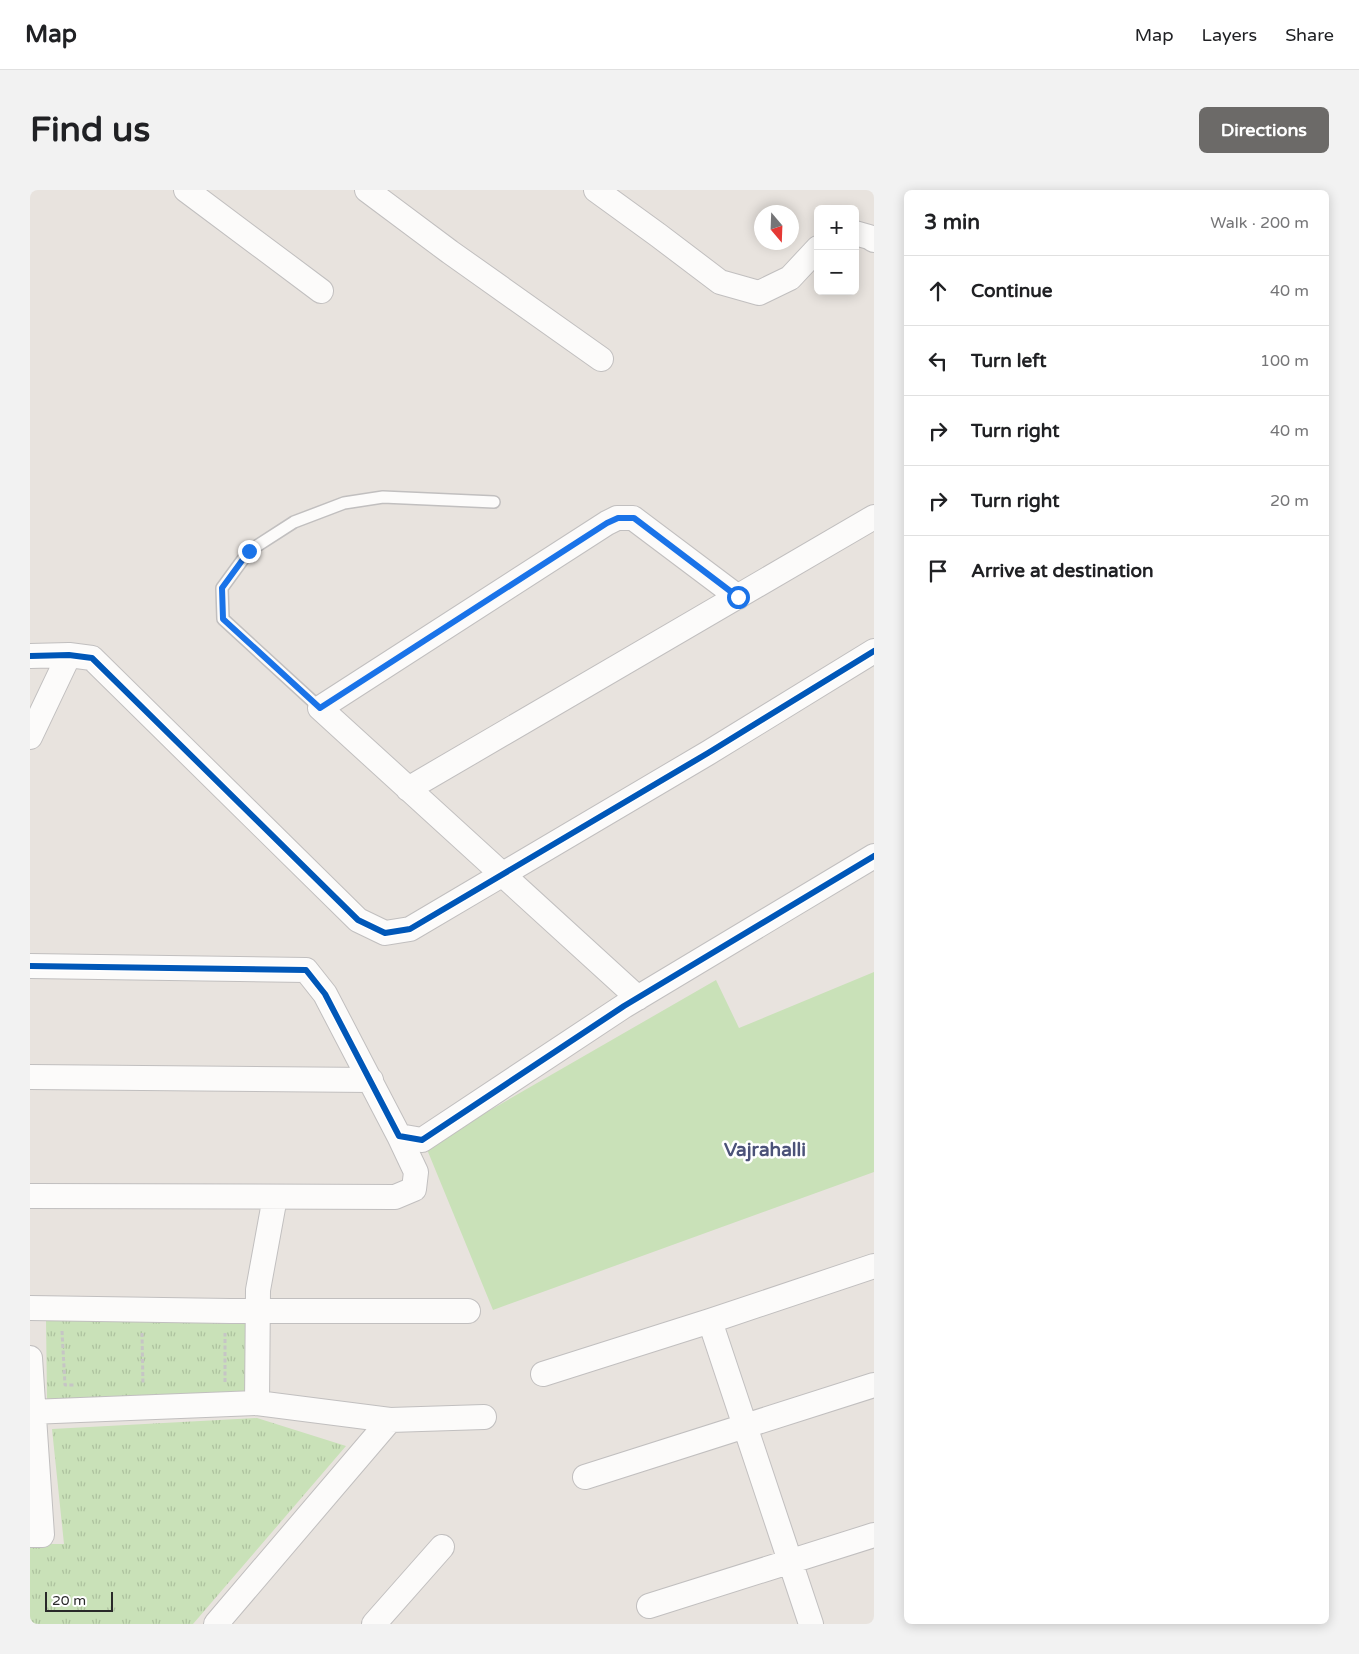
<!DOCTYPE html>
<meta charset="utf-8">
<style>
body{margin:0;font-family:"Varela Round",sans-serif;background:#f2f2f2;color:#202124}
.controls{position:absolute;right:15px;top:15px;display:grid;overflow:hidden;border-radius:8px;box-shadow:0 2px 12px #0003}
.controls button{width:45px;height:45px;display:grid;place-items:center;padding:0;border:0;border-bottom:1px solid #e0e0e0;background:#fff;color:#202124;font:25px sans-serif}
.compass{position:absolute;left:724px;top:15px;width:45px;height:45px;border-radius:50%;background:#fff;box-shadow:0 2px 12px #0003;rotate:161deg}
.scale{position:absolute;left:15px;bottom:12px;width:68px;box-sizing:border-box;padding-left:5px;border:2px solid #292929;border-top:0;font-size:14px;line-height:18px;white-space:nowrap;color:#292929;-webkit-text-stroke:4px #fff;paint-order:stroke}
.stop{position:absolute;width:15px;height:15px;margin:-11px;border:4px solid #1a73e8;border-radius:50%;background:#fff}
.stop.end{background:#1a73e8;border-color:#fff;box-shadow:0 1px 5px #0008}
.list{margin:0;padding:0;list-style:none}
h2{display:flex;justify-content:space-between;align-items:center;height:65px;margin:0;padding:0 20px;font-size:21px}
h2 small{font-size:16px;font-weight:400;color:#757577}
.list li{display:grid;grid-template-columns:32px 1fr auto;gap:15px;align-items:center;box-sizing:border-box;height:70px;padding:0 20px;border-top:1px solid #e0e0e0}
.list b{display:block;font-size:19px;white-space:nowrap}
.list em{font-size:16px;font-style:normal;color:#757577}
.icon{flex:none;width:28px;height:28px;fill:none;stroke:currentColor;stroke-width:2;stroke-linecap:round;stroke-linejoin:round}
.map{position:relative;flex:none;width:844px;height:1434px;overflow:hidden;border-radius:8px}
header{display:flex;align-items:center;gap:30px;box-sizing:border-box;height:70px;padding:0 25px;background:#fff;border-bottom:1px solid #e0e0e0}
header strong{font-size:24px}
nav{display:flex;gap:28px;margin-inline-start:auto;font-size:18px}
.intro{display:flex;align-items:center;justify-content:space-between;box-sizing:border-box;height:120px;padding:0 30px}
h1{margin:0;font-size:35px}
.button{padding:12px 22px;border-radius:8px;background:#6c6a68;color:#fff;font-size:18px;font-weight:700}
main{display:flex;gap:30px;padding:0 30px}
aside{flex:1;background:#fff;border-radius:8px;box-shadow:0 2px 12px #0003}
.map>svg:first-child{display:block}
.grass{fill:#c9e1b8}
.park{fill:url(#park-tufts)}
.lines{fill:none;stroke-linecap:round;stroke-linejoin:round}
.lane-casing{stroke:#c1bfbf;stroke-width:14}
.street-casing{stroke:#c1bfbf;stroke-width:26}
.path{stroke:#c6c5c5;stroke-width:3;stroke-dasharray:4 2.5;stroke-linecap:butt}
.lane{stroke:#fcfbfa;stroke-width:11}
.street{stroke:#fcfbfa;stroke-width:24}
.cycleway-casing{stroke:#fff;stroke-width:9}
.cycleway{stroke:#0057b8;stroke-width:6}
.route{stroke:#1a73e8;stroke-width:6}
.labels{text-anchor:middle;stroke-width:5;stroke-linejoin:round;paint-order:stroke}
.quarter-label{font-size:19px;font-weight:bold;fill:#4b5278;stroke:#fff}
</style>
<header>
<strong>Map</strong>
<nav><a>Map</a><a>Layers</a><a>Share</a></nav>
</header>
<div class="intro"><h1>Find us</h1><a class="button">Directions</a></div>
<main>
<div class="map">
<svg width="844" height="1434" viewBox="0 0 844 1434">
<defs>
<pattern id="park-tufts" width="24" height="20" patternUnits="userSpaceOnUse" patternTransform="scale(1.25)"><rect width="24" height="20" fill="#c9e1b8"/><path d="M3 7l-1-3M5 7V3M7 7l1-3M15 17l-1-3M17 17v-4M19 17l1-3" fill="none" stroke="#adc19e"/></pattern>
</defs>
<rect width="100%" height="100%" fill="#e8e3de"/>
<path class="grass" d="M 844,782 L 844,982 L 463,1120 L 396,957 L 686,790 L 709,838 Z"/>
<path class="park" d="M 215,1126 L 216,1206 L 17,1210 L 16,1129 Z
M 227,1228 L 316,1256 L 163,1434 L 0,1434 L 0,1354 L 34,1354 L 22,1239 Z"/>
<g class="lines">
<g class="lane-casing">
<path id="lane" d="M 290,518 L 193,429 L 192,398 L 219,361 L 264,332 L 314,313 L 353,307 L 464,312"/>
</g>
<g class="street-casing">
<path id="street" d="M 156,0 L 291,101
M 337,0 L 420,62 L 571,169
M 566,0 L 628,45 L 690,92 L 729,103 L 760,88 L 788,58
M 825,43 L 839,47 L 844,50
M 0,466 L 39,465 L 62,468 L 328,730 L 355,743 L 380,739 L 678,563 L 844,461
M 0,547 L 39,465
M 378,599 L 844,327
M 0,776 L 276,780 L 295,804 L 369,946 L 392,950 L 594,816 L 844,666
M 608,808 L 290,518 L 577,333 L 587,328 L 603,328 L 708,407
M 0,887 L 341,890
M 0,1006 L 365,1007 L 384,999 L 386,982 L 369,946
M 0,1118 L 200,1121 L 438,1121
M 680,1131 L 781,1434
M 0,1168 L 12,1345 L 0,1345
M 513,1184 L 680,1131 L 844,1076
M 227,1213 L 228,1100 L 245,1007
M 0,1222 L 227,1213 L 360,1230 L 454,1227
M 555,1287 L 844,1195
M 619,1416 L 844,1345
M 186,1434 L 360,1230
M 344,1434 L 412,1357"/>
</g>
<path class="path" d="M 32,1141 L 35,1195 L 44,1195
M 112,1143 L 113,1195
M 195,1192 L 195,1143"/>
<use href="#lane" class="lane"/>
<use href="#street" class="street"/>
<g class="cycleway-casing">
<path id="cycleway" d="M 0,466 L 39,465 L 62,468 L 328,730 L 355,743 L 380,739 L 678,563 L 844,461
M 0,776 L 276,780 L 295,804 L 369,946 L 392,950 L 594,816 L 844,666"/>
</g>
<use href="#cycleway" class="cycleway"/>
</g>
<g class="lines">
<path class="route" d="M 219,361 L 192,398 L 193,429 L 290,518 L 577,333 L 588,328 L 604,328 L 708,407"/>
</g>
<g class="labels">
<g class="quarter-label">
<text x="735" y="966">Vajrahalli</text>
</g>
</g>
</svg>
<div class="controls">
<button>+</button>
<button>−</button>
</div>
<svg class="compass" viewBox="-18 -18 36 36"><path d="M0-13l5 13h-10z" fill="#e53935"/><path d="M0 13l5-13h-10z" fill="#757577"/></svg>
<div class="scale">20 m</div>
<div class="stop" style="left:708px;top:407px"></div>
<div class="stop end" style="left:219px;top:361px"></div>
</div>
<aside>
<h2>3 min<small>Walk · 200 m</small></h2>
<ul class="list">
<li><svg class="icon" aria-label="ahead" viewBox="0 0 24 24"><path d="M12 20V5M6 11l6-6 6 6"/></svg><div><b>Continue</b></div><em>40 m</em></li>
<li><svg class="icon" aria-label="left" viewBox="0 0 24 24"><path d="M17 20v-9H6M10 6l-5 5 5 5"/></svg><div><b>Turn left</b></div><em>100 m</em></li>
<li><svg class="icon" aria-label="right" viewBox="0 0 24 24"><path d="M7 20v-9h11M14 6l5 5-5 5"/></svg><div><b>Turn right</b></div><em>40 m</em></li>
<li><svg class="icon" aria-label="right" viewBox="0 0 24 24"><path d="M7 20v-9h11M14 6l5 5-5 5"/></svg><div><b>Turn right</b></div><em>20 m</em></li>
<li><svg class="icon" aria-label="arrive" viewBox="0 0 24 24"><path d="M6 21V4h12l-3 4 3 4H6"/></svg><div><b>Arrive at destination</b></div></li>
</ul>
</aside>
</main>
